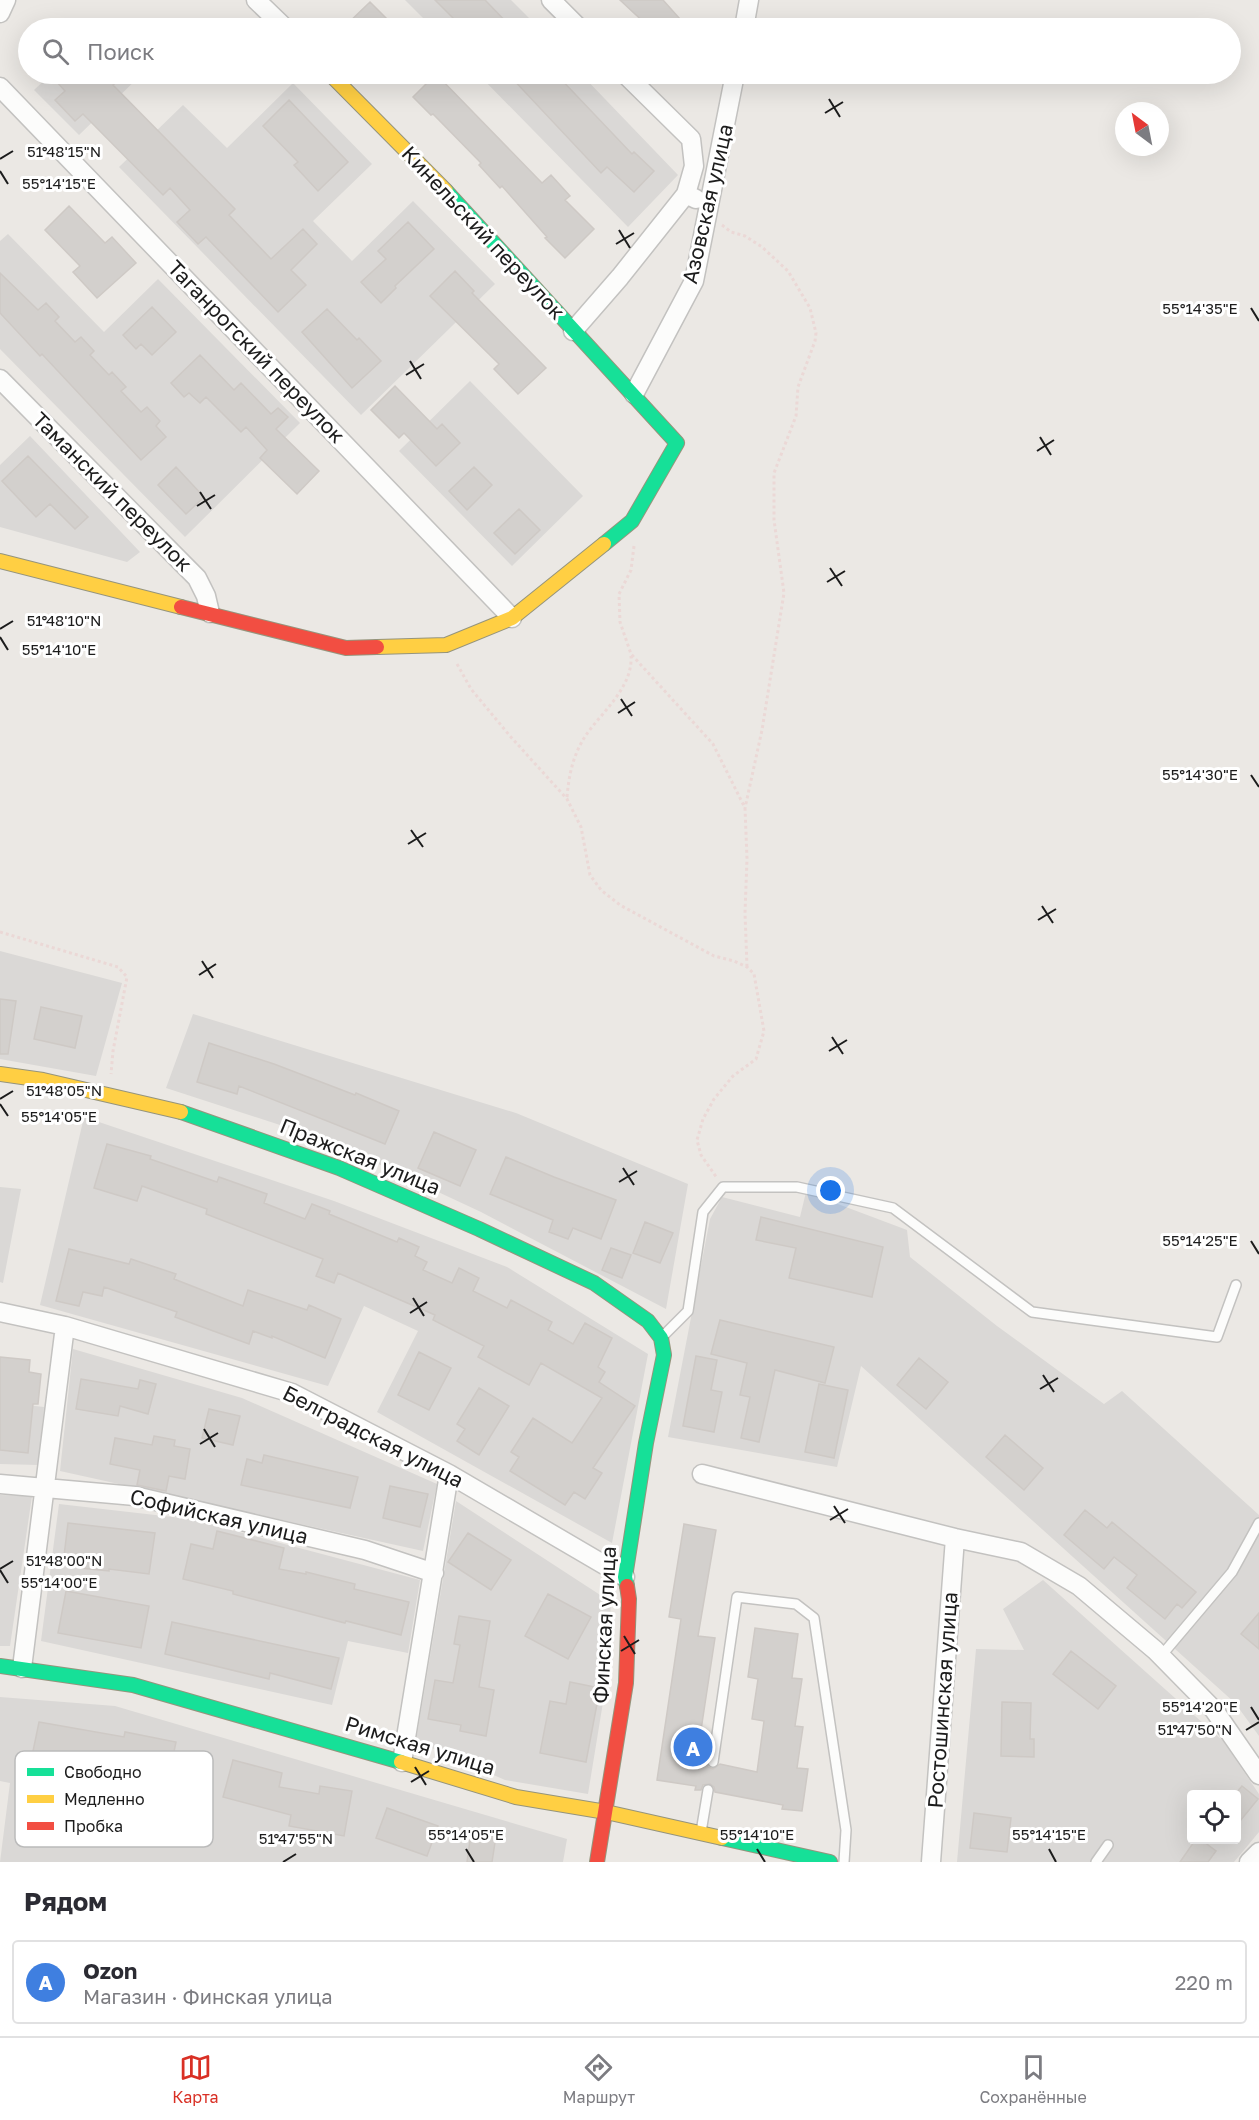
<!DOCTYPE html>
<html lang="ru">
<meta charset="utf-8">
<style>
body{margin:0;font-family:"Golos Text",sans-serif;background:#f7f7f7;color:#2b2b33}
.controls{position:absolute;right:18px;bottom:18px;display:grid;overflow:hidden;border-radius:6px;box-shadow:0 6px 24px #0002}
.controls button{width:54px;height:54px;display:grid;place-items:center;padding:0;border:0;border-bottom:2px solid #e1e1e2;background:#fff;color:#2b2b33;font:30px sans-serif}
.compass{position:absolute;left:1115px;top:102px;width:54px;height:54px;border-radius:50%;background:#fff;box-shadow:0 6px 24px #0002;rotate:328deg}
.you{position:absolute;left:831px;top:1191px;width:21px;height:21px;margin:-15px;border:4px solid #fff;border-radius:50%;background:#1a73e8;box-shadow:0 0 0 9px #1a73e833}
.badge{display:grid;place-items:center;width:39px;height:39px;border-radius:50%;background:#d93025;color:#fff;font-size:20px;font-weight:700}
.pin{position:absolute;translate:-50% -50%;border:3px solid #fff;box-shadow:0 2px 6px #0006}
.list{margin:0;padding:0;list-style:none}
h2{display:flex;justify-content:space-between;align-items:center;height:78px;margin:0;padding:0 24px;font-size:26px}
h2 small{font-size:20px;font-weight:400;color:#7c7c81}
.list li{display:grid;grid-template-columns:39px 1fr auto;gap:18px;align-items:center;box-sizing:border-box;height:84px;margin:0 12px 12px;padding:0 12px;border:2px solid #e1e1e2;border-radius:6px}
.list b{display:block;font-size:22px;white-space:nowrap}
.list p{margin:0;font-size:20px;white-space:nowrap;color:#7c7c81}
.list em{font-size:20px;font-style:normal;color:#7c7c81}
.icon{flex:none;width:33px;height:33px;fill:none;stroke:currentColor;stroke-width:2;stroke-linecap:round;stroke-linejoin:round}
.map{position:relative;flex:none;width:1259px;height:1862px;overflow:hidden}
.search{position:absolute;background:#fff;box-shadow:0 6px 24px #0002;left:18px;right:18px;top:18px;height:66px;display:flex;align-items:center;gap:15px;box-sizing:border-box;padding:0 21px;border-radius:33px;color:#7c7c81;font-size:22px}
.sheet{height:174px;background:#fff}
nav{display:flex;justify-content:space-around;align-items:center;box-sizing:border-box;height:84px;border-top:2px solid #e1e1e2;background:#fff;font-size:16px;color:#7c7c81}
nav a{display:grid;justify-items:center;gap:3px}
nav .on{color:#d93025}
.map>svg:first-child{display:block}
.residential{fill:#dad8d6;fill-rule:evenodd}
.building{fill:#d3d0cd;stroke:#cec9c5;stroke-width:1.5}
.lines{fill:none;stroke-linecap:round;stroke-linejoin:round}
.lane-casing{stroke:#c3c2c0;stroke-width:12}
.street-casing{stroke:#c3c2c0;stroke-width:21}
.fast-casing{stroke:#95947c;stroke-width:16}
.slow-casing{stroke:#95947c;stroke-width:16}
.jam-casing{stroke:#95947c;stroke-width:16}
.path{stroke:#ebd8d6;stroke-width:3;stroke-dasharray:3 3;stroke-linecap:butt}
.lane{stroke:#fcfcfb;stroke-width:9}
.street{stroke:#fcfcfb;stroke-width:18}
.fast{stroke:#16e098;stroke-width:14}
.slow{stroke:#ffcf43;stroke-width:14}
.jam{stroke:#f24e42;stroke-width:14}
.ticks{fill:none;stroke:#1c1c1c;stroke-width:2}
.labels{text-anchor:middle;stroke-width:6;stroke-linejoin:round;paint-order:stroke}
.street-label{font-size:21px;fill:#1c1c1c;stroke:#fff}
.key{fill:#fff;stroke:#bbb;stroke-width:1.5}
.key-label{font-size:16px;fill:#1c1c1c}
.ticks-label{font-size:15px;text-anchor:middle;fill:#1c1c1c;stroke:#fff;stroke-width:6;stroke-linejoin:round;paint-order:stroke}
</style>
<div class="map">
<svg width="1259" height="1862" viewBox="0 0 1259 1862">
<rect width="100%" height="100%" fill="#ebe8e4"/>
<path class="residential" d="M 405,0 L 511,0 L 539,28 L 433,28 Z
M 51,74 L 142,74 L 79,135 L 34,90 Z
M 478,74 L 581,74 L 678,175 L 628,227 Z
M 293,83 L 372,164 L 313,221 L 352,261 L 413,201 L 495,284 L 361,415 L 119,167 L 183,105 L 227,148 Z
M 8,234 L 104,332 L 158,279 L 300,423 L 185,537 L 0,349 L 0,241 Z
M 470,381 L 583,496 L 512,566 L 399,451 Z
M 30,436 L 140,552 L 127,562 L 0,527 L 0,465 Z
M 0,951 L 122,983 L 96,1076 L 0,1059 Z
M 193,1014 L 516,1113 L 688,1184 L 666,1309 L 481,1212 L 329,1141 L 166,1088 Z
M 84,1117 L 334,1201 L 507,1267 L 648,1354 L 612,1543 L 377,1412 L 418,1331 L 364,1306 L 328,1386 L 40,1305 Z
M 0,1187 L 21,1189 L 3,1283 L 0,1282 Z
M 806,1192 L 907,1230 L 910,1257 L 997,1326 L 1104,1404 L 1122,1391 L 1259,1515 L 1259,1736 L 1235,1703 L 861,1366 L 837,1467 L 668,1437 L 710,1219 L 722,1197 L 800,1217 Z
M 73,1349 L 242,1398 L 437,1484 L 423,1551 L 60,1471 Z
M 0,1402 L 44,1407 L 38,1465 L 0,1464 Z
M 0,1495 L 32,1496 L 10,1646 L 0,1646 Z
M 456,1501 L 611,1602 L 606,1684 L 588,1794 L 505,1780 L 416,1741 Z
M 59,1504 L 190,1519 L 420,1580 L 408,1653 L 348,1641 L 332,1705 L 41,1641 Z
M 1043,1580 L 1223,1741 L 1259,1794 L 1259,1832 L 1234,1862 L 957,1862 L 976,1649 L 1024,1650 L 1003,1609 ZM 1192,1794 L 1236,1794 L 1236,1840 L 1192,1840 Z
M 0,1697 L 115,1706 L 567,1839 L 563,1862 L 0,1862 L 10,1783 L 0,1781 Z"/>
<path class="building" d="M 435,0 L 485,0 L 512,28 L 463,28 Z
M 620,0 L 663,0 L 688,28 L 650,28 Z
M 370,2 L 396,28 L 343,28 Z
M 63,74 L 126,74 L 113,85 L 235,209 L 229,215 L 271,259 L 303,229 L 317,244 L 291,270 L 306,285 L 278,312 L 206,237 L 198,244 L 177,222 L 190,210 L 170,188 L 163,195 L 83,114 L 75,121 L 55,100 L 65,91 L 56,81 Z
M 436,74 L 542,183 L 551,175 L 570,196 L 565,200 L 594,229 L 565,258 L 545,238 L 547,237 L 502,186 L 500,188 L 479,165 L 481,163 L 433,114 L 431,115 L 413,97 Z
M 508,74 L 556,74 L 632,154 L 634,152 L 654,171 L 634,192 L 607,167 L 601,173 Z
M 289,100 L 348,162 L 318,191 L 294,165 L 298,162 L 263,126 Z
M 69,206 L 105,243 L 112,237 L 136,263 L 97,298 L 73,272 L 80,266 L 45,230 Z
M 408,222 L 434,249 L 395,286 L 396,288 L 381,303 L 361,282 L 386,259 L 378,251 Z
M 455,271 L 474,291 L 472,293 L 546,368 L 518,394 L 494,369 L 499,364 L 430,296 Z
M 0,273 L 38,310 L 46,303 L 59,317 L 55,321 L 75,342 L 81,337 L 94,351 L 90,355 L 109,375 L 112,372 L 126,387 L 121,391 L 141,412 L 147,407 L 160,421 L 156,426 L 166,437 L 141,460 L 42,354 L 40,356 L 0,313 Z
M 152,307 L 176,332 L 152,355 L 141,344 L 136,349 L 123,335 Z
M 327,309 L 357,340 L 359,338 L 381,361 L 352,388 L 302,332 Z
M 200,355 L 234,390 L 241,383 L 271,414 L 278,408 L 288,417 L 276,429 L 319,471 L 297,494 L 260,458 L 267,450 L 246,427 L 241,432 L 206,397 L 200,403 L 189,393 L 184,397 L 171,383 Z
M 395,386 L 437,429 L 442,424 L 460,443 L 436,466 L 404,433 L 399,438 L 371,410 Z
M 28,456 L 88,517 L 75,529 L 50,504 L 36,517 L 2,481 Z
M 176,467 L 204,497 L 186,514 L 158,485 Z
M 474,467 L 492,485 L 467,510 L 449,491 Z
M 519,509 L 540,530 L 515,554 L 494,533 Z
M 0,999 L 16,1001 L 8,1054 L 0,1054 Z
M 41,1007 L 82,1016 L 75,1048 L 34,1039 Z
M 209,1043 L 274,1064 L 355,1095 L 356,1093 L 399,1111 L 385,1144 L 239,1086 L 237,1094 L 197,1082 Z
M 434,1132 L 476,1150 L 460,1186 L 418,1168 Z
M 107,1144 L 151,1156 L 150,1159 L 217,1182 L 219,1177 L 267,1194 L 264,1203 L 305,1219 L 312,1204 L 330,1211 L 329,1214 L 397,1242 L 399,1238 L 419,1247 L 415,1256 L 427,1262 L 423,1270 L 452,1283 L 459,1268 L 479,1278 L 473,1291 L 507,1308 L 511,1300 L 552,1322 L 548,1330 L 573,1344 L 585,1323 L 612,1338 L 598,1367 L 605,1372 L 599,1382 L 635,1406 L 593,1468 L 602,1473 L 585,1499 L 574,1492 L 565,1505 L 510,1471 L 519,1457 L 511,1452 L 533,1418 L 572,1443 L 602,1398 L 541,1363 L 529,1385 L 478,1357 L 484,1346 L 433,1320 L 435,1315 L 338,1273 L 334,1283 L 316,1276 L 323,1259 L 206,1214 L 207,1209 L 142,1186 L 137,1201 L 94,1188 Z
M 506,1157 L 554,1177 L 616,1200 L 601,1239 L 573,1228 L 568,1239 L 549,1232 L 553,1220 L 490,1194 Z
M 761,1217 L 883,1247 L 872,1297 L 789,1278 L 796,1248 L 756,1240 Z
M 645,1222 L 673,1233 L 660,1263 L 633,1253 Z
M 611,1248 L 631,1255 L 622,1278 L 602,1270 Z
M 69,1249 L 129,1264 L 131,1259 L 176,1274 L 174,1279 L 243,1306 L 248,1290 L 307,1310 L 309,1305 L 341,1319 L 325,1358 L 272,1336 L 272,1338 L 253,1331 L 249,1344 L 175,1317 L 177,1312 L 104,1287 L 102,1296 L 83,1292 L 79,1306 L 56,1301 Z
M 720,1320 L 834,1347 L 825,1383 L 775,1370 L 759,1442 L 741,1438 L 750,1397 L 740,1395 L 747,1363 L 711,1354 Z
M 419,1352 L 451,1368 L 429,1410 L 398,1395 Z
M 696,1356 L 717,1360 L 711,1390 L 722,1392 L 714,1432 L 683,1426 Z
M 0,1357 L 30,1360 L 29,1372 L 41,1374 L 38,1404 L 33,1404 L 28,1453 L 0,1450 Z
M 919,1358 L 948,1382 L 926,1409 L 897,1385 Z
M 81,1379 L 138,1389 L 140,1380 L 156,1384 L 148,1414 L 120,1406 L 118,1416 L 76,1409 Z
M 819,1384 L 848,1390 L 834,1458 L 805,1452 Z
M 479,1388 L 509,1406 L 479,1455 L 457,1441 L 465,1429 L 457,1424 Z
M 209,1409 L 240,1416 L 233,1445 L 202,1438 Z
M 1005,1435 L 1043,1468 L 1024,1490 L 986,1457 Z
M 154,1436 L 175,1440 L 174,1446 L 190,1449 L 185,1479 L 169,1476 L 166,1491 L 137,1485 L 140,1470 L 110,1464 L 115,1438 L 152,1445 Z
M 264,1455 L 358,1477 L 350,1508 L 241,1485 L 247,1459 L 262,1463 Z
M 390,1486 L 428,1494 L 420,1527 L 383,1518 Z
M 1085,1510 L 1107,1528 L 1112,1522 L 1196,1592 L 1182,1608 L 1177,1604 L 1165,1619 L 1127,1588 L 1137,1575 L 1114,1557 L 1104,1569 L 1064,1535 Z
M 68,1523 L 155,1533 L 149,1574 L 109,1569 L 109,1571 L 80,1568 L 81,1558 L 64,1556 Z
M 684,1524 L 716,1530 L 698,1636 L 715,1638 L 696,1763 L 706,1762 L 708,1767 L 713,1769 L 720,1764 L 757,1772 L 764,1721 L 752,1719 L 758,1679 L 748,1677 L 755,1628 L 798,1634 L 792,1678 L 802,1679 L 795,1726 L 803,1727 L 797,1768 L 808,1769 L 802,1811 L 782,1809 L 783,1805 L 715,1792 L 714,1787 L 710,1784 L 703,1785 L 701,1790 L 695,1790 L 696,1786 L 657,1780 L 681,1619 L 669,1617 Z
M 217,1531 L 284,1548 L 279,1569 L 306,1574 L 306,1572 L 355,1584 L 354,1589 L 409,1602 L 401,1635 L 346,1621 L 345,1623 L 233,1594 L 233,1591 L 183,1579 L 191,1544 L 213,1549 Z
M 468,1533 L 511,1560 L 491,1590 L 448,1562 Z
M 66,1591 L 149,1606 L 141,1648 L 58,1633 Z
M 548,1594 L 591,1617 L 568,1659 L 525,1636 Z
M 1259,1613 L 1259,1649 L 1241,1634 Z
M 459,1616 L 490,1621 L 479,1687 L 494,1690 L 486,1736 L 460,1731 L 461,1725 L 428,1719 L 435,1680 L 453,1683 L 460,1645 L 454,1644 Z
M 172,1622 L 339,1658 L 331,1689 L 270,1673 L 269,1679 L 165,1654 Z
M 1071,1651 L 1116,1686 L 1098,1709 L 1053,1674 Z
M 570,1682 L 600,1688 L 586,1762 L 540,1753 L 550,1701 L 566,1704 Z
M 1002,1702 L 1031,1703 L 1030,1739 L 1034,1739 L 1034,1757 L 1001,1756 Z
M 39,1722 L 124,1737 L 125,1732 L 176,1742 L 167,1785 L 133,1778 L 136,1764 L 110,1758 L 107,1775 L 31,1761 Z
M 233,1760 L 282,1773 L 279,1787 L 319,1794 L 320,1786 L 352,1791 L 344,1836 L 289,1826 L 291,1815 L 223,1797 Z
M 1242,1786 L 1258,1799 L 1236,1826 L 1236,1793 Z
M 387,1808 L 438,1826 L 427,1856 L 376,1838 Z
M 974,1813 L 1011,1818 L 1007,1852 L 970,1848 Z
M 471,1833 L 496,1836 L 492,1862 L 467,1862 Z
M 1196,1839 L 1200,1839 L 1216,1851 L 1208,1862 L 1180,1862 Z"/>
<g class="lines">
<g class="lane-casing">
<path id="lane" d="M 663,1336 L 688,1311 L 703,1212 L 723,1187 L 797,1187 L 893,1208 L 1032,1312 L 1217,1337 L 1236,1285
M 1161,1656 L 1232,1572 L 1259,1523
M 713,1762 L 737,1597 L 796,1604 L 814,1618 L 846,1830 L 844,1862
M 701,1832 L 708,1790
M 1096,1862 L 1108,1845"/>
</g>
<g class="street-casing">
<path id="street" d="M 256,0 L 285,28
M 551,0 L 579,28
M 0,13 L 6,0
M 744,28 L 749,0
M 625,74 L 691,139 L 694,166 L 686,194 L 696,199
M 0,87 L 512,618
M 573,331 L 620,277 L 686,194
M 0,379 L 197,578 L 206,596 L 210,613
M 634,394 L 694,281 L 735,74
M 0,1312 L 65,1326 L 292,1393 L 449,1474 L 625,1577
M 702,1474 L 955,1538 L 1021,1552 L 1079,1586 L 1155,1650 L 1214,1710 L 1259,1775
M 0,1484 L 135,1496 L 365,1550 L 434,1573
M 22,1668 L 65,1326
M 402,1762 L 449,1474
M 931,1862 L 955,1538
M 1249,1862 L 1259,1852"/>
</g>
<g class="fast-casing">
<path id="fast" d="M 446,191 L 677,443 L 632,521 L 604,544
M 181,1112 L 339,1168 L 479,1229 L 594,1283 L 648,1321 L 661,1338 L 664,1355 L 646,1443 L 625,1577 L 627,1586
M 0,1666 L 133,1685 L 401,1762
M 722,1838 L 830,1862"/>
</g>
<g class="slow-casing">
<path id="slow" d="M 330,74 L 446,191
M 0,561 L 181,607
M 377,647 L 446,645 L 512,618 L 604,544
M 0,1074 L 43,1080 L 181,1112
M 401,1762 L 516,1797 L 606,1812 L 722,1838"/>
</g>
<g class="jam-casing">
<path id="jam" d="M 181,607 L 346,648 L 377,647
M 597,1862 L 626,1683 L 629,1599 L 627,1586"/>
</g>
<path class="path" d="M 722,225 L 731,232 L 745,236 L 762,247 L 788,271 L 810,308 L 816,333 L 815,341 L 798,387 L 796,416 L 774,473 L 774,520 L 784,593 L 762,730 L 745,808
M 634,546 L 631,570 L 619,594 L 620,622 L 631,654 L 713,744 L 745,808 L 747,859 L 745,913 L 747,967
M 457,664 L 471,689 L 510,736 L 567,799 L 581,827 L 590,875 L 601,890 L 620,905 L 714,956 L 734,961 L 747,967 L 754,974 L 764,1031 L 756,1059 L 733,1076 L 714,1099 L 703,1119 L 697,1140 L 701,1155 L 717,1178
M 567,797 C 569,774 573,755 586,735 C 602,712 633,687 631,656
M 0,932 L 118,967 L 127,977 L 113,1051 L 111,1074"/>
<use href="#lane" class="lane"/>
<use href="#street" class="street"/>
<use href="#fast" class="fast"/>
<use href="#slow" class="slow"/>
<use href="#jam" class="jam"/>
</g>
<path class="ticks" d="M 829,99 L 840,117M 825,113 L 843,102M 0,159 L 13,151M 0,171 L 8,184M 619,230 L 630,248M 616,244 L 634,233M 1251,308 L 1259,321M 410,361 L 421,379M 406,375 L 424,364M 1040,437 L 1051,455M 1037,451 L 1054,440M 200,492 L 211,509M 197,506 L 215,495M 830,568 L 842,586M 827,582 L 845,571M 0,629 L 13,621M 0,637 L 8,650M 621,699 L 632,716M 618,713 L 635,702M 1251,775 L 1259,787M 411,830 L 423,847M 408,844 L 426,833M 1042,906 L 1053,923M 1038,920 L 1056,909M 202,961 L 213,978M 199,975 L 216,964M 832,1037 L 843,1054M 829,1051 L 847,1040M 0,1099 L 13,1091M 0,1104 L 8,1116M 623,1168 L 634,1185M 619,1182 L 637,1171M 1251,1241 L 1259,1254M 413,1298 L 424,1316M 410,1313 L 427,1302M 1043,1375 L 1054,1392M 1040,1389 L 1058,1378M 204,1429 L 215,1447M 200,1444 L 218,1433M 834,1506 L 845,1523M 830,1520 L 848,1509M 0,1569 L 13,1561M 0,1570 L 8,1583M 624,1636 L 635,1654M 621,1651 L 639,1640M 1251,1707 L 1259,1720M 1246,1730 L 1259,1722M 415,1767 L 426,1785M 411,1782 L 429,1771M 466,1849 L 474,1862M 757,1849 L 765,1862M 1049,1849 L 1056,1862M 283,1862 L 296,1854"/>
<g class="labels">
<g class="street-label">
<text transform="translate(708 204) rotate(-77)" y="7">Азовская улица</text>
<text transform="translate(483 233) rotate(47)" y="7">Кинельский переулок</text>
<text transform="translate(256 352) rotate(46)" y="7">Таганрогский переулок</text>
<text transform="translate(112 492) rotate(45)" y="7">Таманский переулок</text>
<text transform="translate(360 1157) rotate(22)" y="7">Пражская улица</text>
<text transform="translate(373 1437) rotate(27)" y="7">Белградская улица</text>
<text transform="translate(219 1517) rotate(13)" y="7">Софийская улица</text>
<text transform="translate(605 1625) rotate(-87)" y="7">Финская улица</text>
<text transform="translate(943 1700) rotate(-86)" y="7">Ростошинская улица</text>
<text transform="translate(420 1746) rotate(17)" y="7">Римская улица</text>
</g>
</g>
<rect x="15" y="1751" width="198" height="96" rx="9" class="key"/>
<rect x="27" y="1768" width="27" height="8" fill="#16e098"/>
<rect x="27" y="1795" width="27" height="8" fill="#ffcf43"/>
<rect x="27" y="1822" width="27" height="8" fill="#f24e42"/>
<g class="key-label">
<text x="64" y="1778">Свободно</text>
<text x="64" y="1805">Медленно</text>
<text x="64" y="1832">Пробка</text>
</g>
<g class="ticks-label">
<text x="64" y="157">51°48'15"N</text>
<text x="59" y="189">55°14'15"E</text>
<text x="1200" y="314">55°14'35"E</text>
<text x="64" y="626">51°48'10"N</text>
<text x="59" y="655">55°14'10"E</text>
<text x="1200" y="780">55°14'30"E</text>
<text x="64" y="1096">51°48'05"N</text>
<text x="59" y="1122">55°14'05"E</text>
<text x="1200" y="1246">55°14'25"E</text>
<text x="64" y="1566">51°48'00"N</text>
<text x="59" y="1588">55°14'00"E</text>
<text x="1200" y="1712">55°14'20"E</text>
<text x="1195" y="1735">51°47'50"N</text>
<text x="466" y="1840">55°14'05"E</text>
<text x="757" y="1840">55°14'10"E</text>
<text x="1049" y="1840">55°14'15"E</text>
<text x="296" y="1844">51°47'55"N</text>
</g>
</svg>
<div class="controls">
<button><svg class="icon" aria-label="locate" viewBox="0 0 24 24"><circle cx="12" cy="12" r="6"/><path d="M12 2v4M12 18v4M2 12h4M18 12h4"/></svg></button>
</div>
<svg class="compass" viewBox="-18 -18 36 36"><path d="M0-13l5 13h-10z" fill="#e53935"/><path d="M0 13l5-13h-10z" fill="#7c7c81"/></svg>
<div class="you"></div>
<div class="pin badge" style="left:693px;top:1747px;background:#3f7fe0">A</div>
<div class="search"><svg class="icon" aria-label="search" viewBox="0 0 24 24"><circle cx="10" cy="10" r="6"/><path d="M15 15l6 6"/></svg>Поиск</div>
</div>
<section class="sheet">
<h2>Рядом<small></small></h2>
<ul class="list">
<li><span class="badge" style="background:#3f7fe0">A</span><div><b>Ozon</b><p>Магазин · Финская улица</p></div><em>220 m</em></li>
</ul>
</section>
<nav>
<a class="on"><svg class="icon" aria-label="map" viewBox="0 0 24 24"><path d="M3 6l6-2 6 2 6-2v14l-6 2-6-2-6 2zM9 4v14M15 6v14"/></svg>Карта</a>
<a><svg class="icon" aria-label="directions" viewBox="0 0 24 24"><path d="M12 3l9 9-9 9-9-9zM9 14v-3h6M13 9l2 2-2 2"/></svg>Маршрут</a>
<a><svg class="icon" aria-label="saved" viewBox="0 0 24 24"><path d="M7 4h10v16l-5-4-5 4z"/></svg>Сохранённые</a>
</nav>
